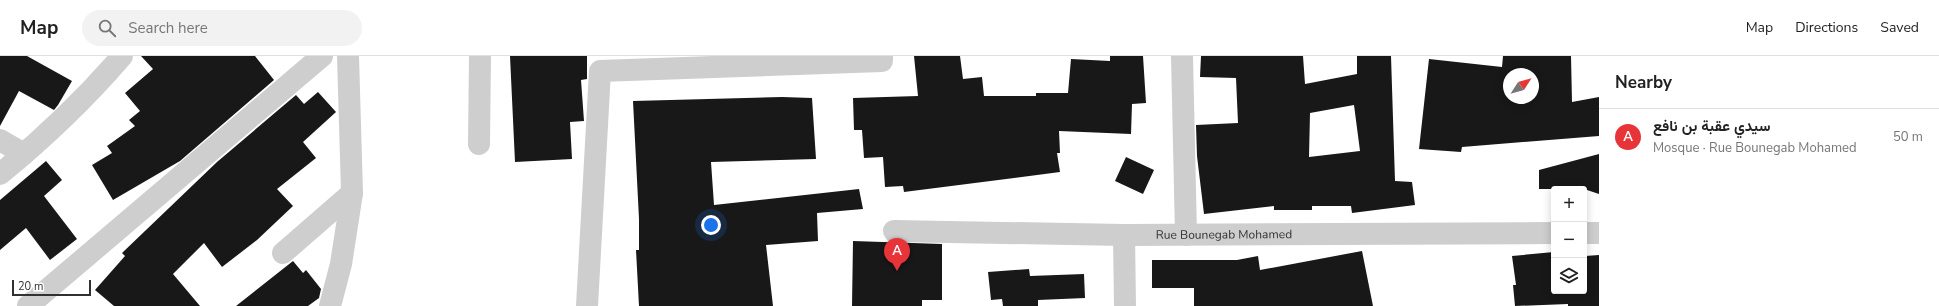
<!DOCTYPE html>
<meta charset="utf-8">
<style>
body{margin:0;font-family:"Nunito Sans",Vazirmatn,sans-serif;background:#f2f2f2;color:#222}
.controls{position:absolute;right:12px;bottom:12px;display:grid;overflow:hidden;border-radius:4px;box-shadow:0 2px 10px #0003}
.controls button{width:36px;height:36px;display:grid;place-items:center;padding:0;border:0;border-bottom:1px solid #e0e0e0;background:#fff;color:#222;font:20px sans-serif}
.compass{position:absolute;left:1503px;top:12px;width:36px;height:36px;border-radius:50%;background:#fff;box-shadow:0 2px 10px #0003;rotate:54deg}
.scale{position:absolute;left:12px;bottom:10px;width:79px;box-sizing:border-box;padding-left:4px;border:2px solid #313131;border-top:0;font-size:11px;line-height:14px;white-space:nowrap;color:#313131;-webkit-text-stroke:3px #fff;paint-order:stroke}
.you{position:absolute;left:711px;top:169px;width:14px;height:14px;margin:-10px;border:3px solid #fff;border-radius:50%;background:#1a73e8;box-shadow:0 0 0 6px #1a73e833}
.badge{display:grid;place-items:center;width:26px;height:26px;border-radius:50%;background:#e63438;color:#fff;font-size:13px;font-weight:700}
.pin{position:absolute;translate:-50% -33px;filter:drop-shadow(0 1px 2px #0008)}
.pin::after{content:'';position:absolute;top:21px;width:14px;height:12px;background:inherit;clip-path:polygon(0 0,100% 0,50% 100%)}
.list{margin:0;padding:0;list-style:none}
h2{display:flex;justify-content:space-between;align-items:center;height:52px;margin:0;padding:0 16px;font-size:17px}
h2 small{font-size:13px;font-weight:400;color:#767676}
.list li{display:grid;grid-template-columns:26px 1fr auto;gap:12px;align-items:center;box-sizing:border-box;height:56px;padding:0 16px;border-top:1px solid #e0e0e0}
.list b{display:block;font-size:15px;white-space:nowrap}
.list p{margin:0;font-size:13px;white-space:nowrap;color:#767676}
.list em{font-size:13px;font-style:normal;color:#767676}
.icon{flex:none;width:22px;height:22px;fill:none;stroke:currentColor;stroke-width:2;stroke-linecap:round;stroke-linejoin:round}
.map{position:relative;flex:none;width:1599px;height:250px;overflow:hidden}
header{display:flex;align-items:center;gap:24px;box-sizing:border-box;height:56px;padding:0 20px;background:#fff;border-bottom:1px solid #e0e0e0}
header strong{font-size:19px}
nav{display:flex;gap:22px;margin-inline-start:auto;font-size:14px}
.search{width:280px;height:36px;background:#f2f2f2;display:flex;align-items:center;gap:10px;box-sizing:border-box;padding:0 14px;border-radius:22px;color:#767676;font-size:15px}
main{display:flex}
aside{flex:1;background:#fff}
.map>svg:first-child{display:block}
.building{fill:#181818;fill-rule:evenodd}
.lines{fill:none;stroke-linecap:round;stroke-linejoin:round}
.street{stroke:#cecece;stroke-width:22}
.labels{text-anchor:middle;stroke-width:4;stroke-linejoin:round;paint-order:stroke}
.street-label{font-size:12px;fill:#313131;stroke:#fff}
</style>
<header>
<strong>Map</strong>
<div class="search"><svg class="icon" aria-label="search" viewBox="0 0 24 24"><circle cx="10" cy="10" r="6"/><path d="M15 15l6 6"/></svg>Search here</div>
<nav><a>Map</a><a>Directions</a><a>Saved</a></nav>
</header>
<main>
<div class="map">
<svg width="1599" height="250" viewBox="0 0 1599 250">
<rect width="100%" height="100%" fill="#fff"/>
<path class="building" d="M 0,0 L 27,0 L 72,25 L 58,49 L 54,54 L 19,35 L 0,70 Z
M 141,0 L 255,0 L 274,24 L 180,105 L 113,144 L 92,109 L 112,97 L 107,90 L 135,70 L 129,64 L 140,55 L 125,37 L 153,13 Z
M 510,0 L 587,0 L 587,23 L 581,24 L 584,65 L 570,66 L 572,103 L 515,106 Z
M 914,0 L 960,0 L 963,23 L 982,21 L 984,40 L 1036,40 L 1036,37 L 1068,37 L 1071,3 L 1110,5 L 1110,0 L 1143,0 L 1146,47 L 1132,48 L 1131,78 L 1059,75 L 1060,97 L 1057,97 L 1060,116 L 904,136 L 903,130 L 885,131 L 883,101 L 864,102 L 862,74 L 854,74 L 853,42 L 918,40 Z
M 1201,0 L 1303,0 L 1305,28 L 1357,18 L 1357,0 L 1391,0 L 1395,125 L 1412,126 L 1415,149 L 1352,157 L 1351,150 L 1312,150 L 1312,154 L 1274,154 L 1274,150 L 1204,158 L 1197,100 L 1196,69 L 1238,67 L 1236,22 L 1200,21 ZM 1354,49 L 1360,95 L 1309,101 L 1310,57 Z
M 1503,0 L 1571,0 L 1572,46 L 1599,41 L 1599,80 L 1462,91 L 1461,96 L 1419,93 L 1429,3 L 1502,11 ZM 1509,18 L 1533,18 L 1533,42 L 1509,42 Z
M 318,36 L 336,56 L 303,86 L 316,102 L 277,133 L 293,150 L 257,184 L 222,211 L 204,187 L 173,218 L 200,250 L 114,250 L 95,234 L 125,200 L 122,197 L 217,106 L 296,39 L 304,48 Z
M 782,41 L 812,42 L 816,103 L 711,106 L 714,149 L 859,133 L 863,153 L 817,157 L 818,185 L 766,189 L 773,250 L 639,250 L 636,194 L 639,194 L 639,163 L 633,45 Z
M 1599,98 L 1599,138 L 1584,133 L 1539,133 L 1539,114 Z
M 1126,101 L 1154,114 L 1143,138 L 1115,125 Z
M 46,105 L 62,124 L 44,140 L 77,183 L 50,204 L 26,172 L 0,194 L 0,144 Z
M 853,185 L 942,188 L 942,244 L 922,244 L 922,250 L 852,250 Z
M 1584,193 L 1585,200 L 1599,199 L 1599,250 L 1568,250 L 1568,248 L 1515,250 L 1513,229 L 1516,229 L 1512,200 L 1554,196 L 1554,235 L 1584,235 Z
M 1362,195 L 1373,250 L 1194,250 L 1194,232 L 1152,232 L 1152,204 L 1237,204 L 1258,200 L 1260,214 Z
M 293,205 L 303,217 L 306,214 L 321,233 L 319,242 L 308,250 L 236,250 Z
M 1029,213 L 1030,220 L 1084,218 L 1085,242 L 1038,244 L 1038,250 L 1003,250 L 1002,243 L 991,244 L 988,216 Z"/>
<g class="lines">
<g class="street">
<path d="M 1182,0 L 1186,179"/>
<path d="M 0,84 L 24,98"/>
<path d="M 479,88 L 480,0"/>
<path d="M 0,118 C 44,82 85,43 122,0"/>
<path id="s1" d="M 894,175 L 1124,179 L 1554,177"/>
<path d="M 1584,177 L 1599,177"/>
<path d="M 1124,179 L 1125,250"/>
<path d="M 283,197 L 352,137"/>
<path d="M 28,250 L 322,0"/>
<path d="M 330,250 L 341,208 L 352,137 L 348,0"/>
<path d="M 587,250 L 600,15 L 882,5 L 882,0"/>
</g>
</g>
<g class="labels">
<g class="street-label">
<text dy="4" stroke="none"><textPath href="#s1" startOffset="330">Rue Bounegab Mohamed</textPath></text>
</g>
</g>
</svg>
<div class="controls">
<button>+</button>
<button>−</button>
<button><svg class="icon" aria-label="layers" viewBox="0 0 24 24"><path d="M12 4l9 5-9 5-9-5zM3 14l9 5 9-5"/></svg></button>
</div>
<svg class="compass" viewBox="-18 -18 36 36"><path d="M0-13l5 13h-10z" fill="#e53935"/><path d="M0 13l5-13h-10z" fill="#767676"/></svg>
<div class="scale">20 m</div>
<div class="you"></div>
<div class="pin badge" style="left:897px;top:215px">A</div>
</div>
<aside>
<h2>Nearby<small></small></h2>
<ul class="list">
<li><span class="badge">A</span><div><b>سيدي عقبة بن نافع</b><p>Mosque · Rue Bounegab Mohamed</p></div><em>50 m</em></li>
</ul>
</aside>
</main>
